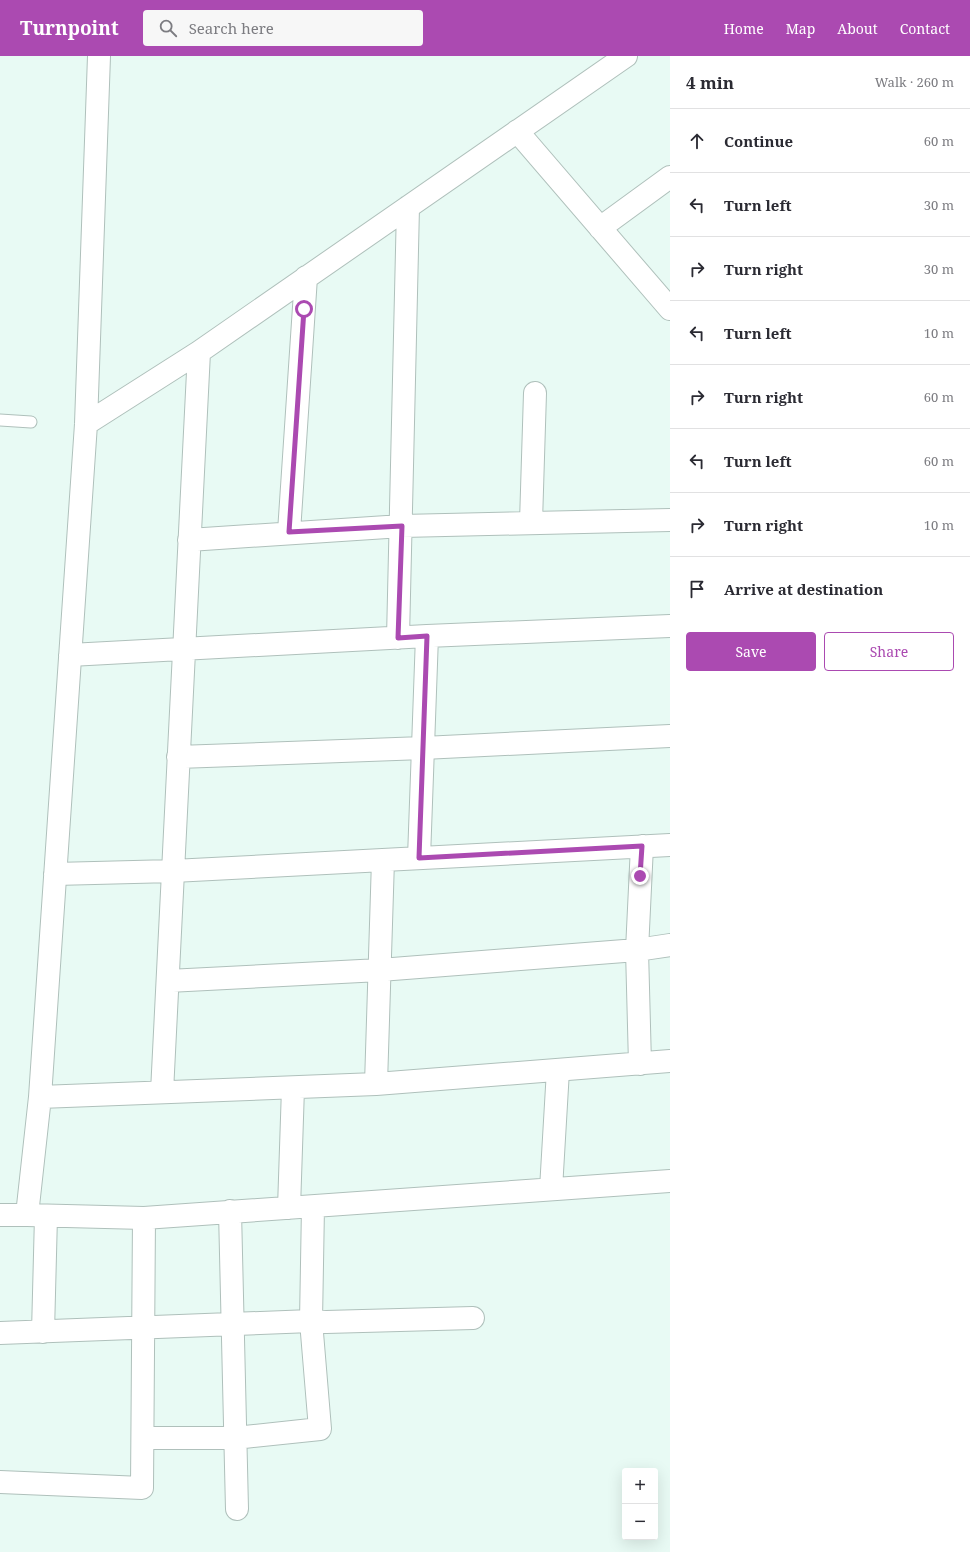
<!DOCTYPE html>
<meta charset="utf-8">
<style>
body{margin:0;font-family:"Noto Serif",serif;background:#f7f7f7;color:#2b2b33}
.controls{position:absolute;right:12px;bottom:12px;display:grid;overflow:hidden;border-radius:4px;box-shadow:0 4px 16px #0002}
.controls button{width:36px;height:36px;display:grid;place-items:center;padding:0;border:0;border-bottom:1px solid #e1e1e2;background:#fff;color:#2b2b33;font:20px sans-serif}
.stop{position:absolute;width:12px;height:12px;margin:-9px;border:3px solid #ab4ab1;border-radius:50%;background:#fff}
.stop.end{background:#ab4ab1;border-color:#fff;box-shadow:0 1px 4px #0008}
.list{margin:0;padding:0;list-style:none}
h2{display:flex;justify-content:space-between;align-items:center;height:52px;margin:0;padding:0 16px;font-size:17px}
h2 small{font-size:13px;font-weight:400;color:#7c7c81}
.list li{display:grid;grid-template-columns:26px 1fr auto;gap:12px;align-items:center;box-sizing:border-box;height:64px;padding:0 16px;border-top:1px solid #e1e1e2}
.list b{display:block;font-size:15px;white-space:nowrap}
.list em{font-size:13px;font-style:normal;color:#7c7c81}
.actions{display:flex;gap:8px;padding:12px 16px}
.actions a{flex:1;padding:9px 0;border:1px solid #ab4ab1;border-radius:4px;text-align:center;font-size:14px;color:#ab4ab1}
.actions .main{background:#ab4ab1;color:#fff}
.icon{flex:none;width:22px;height:22px;fill:none;stroke:currentColor;stroke-width:2;stroke-linecap:round;stroke-linejoin:round}
.map{position:relative;flex:none;width:670px;height:1496px;overflow:hidden}
header{display:flex;align-items:center;gap:24px;box-sizing:border-box;height:56px;padding:0 20px;background:#ab4ab1;color:#fff}
header strong{font-size:19px}
nav{display:flex;gap:22px;margin-inline-start:auto;font-size:14px}
.search{width:280px;height:36px;background:#f7f7f7;display:flex;align-items:center;gap:10px;box-sizing:border-box;padding:0 14px;border-radius:4px;color:#7c7c81;font-size:15px}
main{display:flex}
aside{flex:1;background:#fff}
.map>svg:first-child{display:block}
.lines{fill:none;stroke-linecap:round;stroke-linejoin:round}
.lane-casing{stroke:#afc0bb;stroke-width:13}
.street-casing{stroke:#afc0bb;stroke-width:24}
.lane{stroke:#fff;stroke-width:11}
.street{stroke:#fff;stroke-width:22}
.route{stroke:#ab4ab1;stroke-width:5}
</style>
<header>
<strong>Turnpoint</strong>
<div class="search"><svg class="icon" aria-label="search" viewBox="0 0 24 24"><circle cx="10" cy="10" r="6"/><path d="M15 15l6 6"/></svg>Search here</div>
<nav><a>Home</a><a>Map</a><a>About</a><a>Contact</a></nav>
</header>
<main>
<div class="map">
<svg width="670" height="1496" viewBox="0 0 670 1496">
<rect width="100%" height="100%" fill="#e8faf4"/>
<g class="lines">
<g class="lane-casing">
<path id="lane" d="M 0,364 L 31,366"/>
</g>
<g class="street-casing">
<path id="street" d="M 517,75 L 670,253
M 600,172 L 670,121
M 86,368 L 199,296 L 626,0
M 531,466 L 535,337
M 289,476 L 306,221
M 189,484 L 402,470 L 670,464
M 427,580 L 670,570
M 398,582 L 408,151
M 70,599 L 427,580 L 419,802
M 178,701 L 423,692 L 670,680
M 55,818 L 173,815 L 670,789
M 168,925 L 380,914 L 637,894 L 670,889
M 640,1008 L 637,894 L 642,790
M 376,1028 L 383,804
M 162,1036 L 199,296
M 40,1041 L 376,1028 L 670,1005
M 551,1133 L 558,1014
M 289,1152 L 293,1032
M 230,1155 L 237,1453
M 0,1159 L 27,1159 L 40,1041 L 86,368 L 99,0
M 27,1159 L 144,1162 L 670,1125
M 43,1276 L 46,1160
M 0,1277 L 311,1265 L 326,1266 L 473,1262
M 143,1382 L 235,1382 L 320,1373 L 311,1265 L 313,1151
M 0,1426 L 142,1432 L 144,1162"/>
</g>
<use href="#lane" class="lane"/>
<use href="#street" class="street"/>
</g>
<g class="lines">
<path class="route" d="M 304,253 L 289,476 L 402,470 L 398,582 L 427,580 L 419,802 L 642,790 L 640,820"/>
</g>
</svg>
<div class="controls">
<button>+</button>
<button>−</button>
</div>
<div class="stop" style="left:304px;top:253px"></div>
<div class="stop end" style="left:640px;top:820px"></div>
</div>
<aside>
<h2>4 min<small>Walk · 260 m</small></h2>
<ul class="list">
<li><svg class="icon" aria-label="ahead" viewBox="0 0 24 24"><path d="M12 20V5M6 11l6-6 6 6"/></svg><div><b>Continue</b></div><em>60 m</em></li>
<li><svg class="icon" aria-label="left" viewBox="0 0 24 24"><path d="M17 20v-9H6M10 6l-5 5 5 5"/></svg><div><b>Turn left</b></div><em>30 m</em></li>
<li><svg class="icon" aria-label="right" viewBox="0 0 24 24"><path d="M7 20v-9h11M14 6l5 5-5 5"/></svg><div><b>Turn right</b></div><em>30 m</em></li>
<li><svg class="icon" aria-label="left" viewBox="0 0 24 24"><path d="M17 20v-9H6M10 6l-5 5 5 5"/></svg><div><b>Turn left</b></div><em>10 m</em></li>
<li><svg class="icon" aria-label="right" viewBox="0 0 24 24"><path d="M7 20v-9h11M14 6l5 5-5 5"/></svg><div><b>Turn right</b></div><em>60 m</em></li>
<li><svg class="icon" aria-label="left" viewBox="0 0 24 24"><path d="M17 20v-9H6M10 6l-5 5 5 5"/></svg><div><b>Turn left</b></div><em>60 m</em></li>
<li><svg class="icon" aria-label="right" viewBox="0 0 24 24"><path d="M7 20v-9h11M14 6l5 5-5 5"/></svg><div><b>Turn right</b></div><em>10 m</em></li>
<li><svg class="icon" aria-label="arrive" viewBox="0 0 24 24"><path d="M6 21V4h12l-3 4 3 4H6"/></svg><div><b>Arrive at destination</b></div></li>
</ul>
<div class="actions"><a class="main">Save</a><a>Share</a></div>
</aside>
</main>
